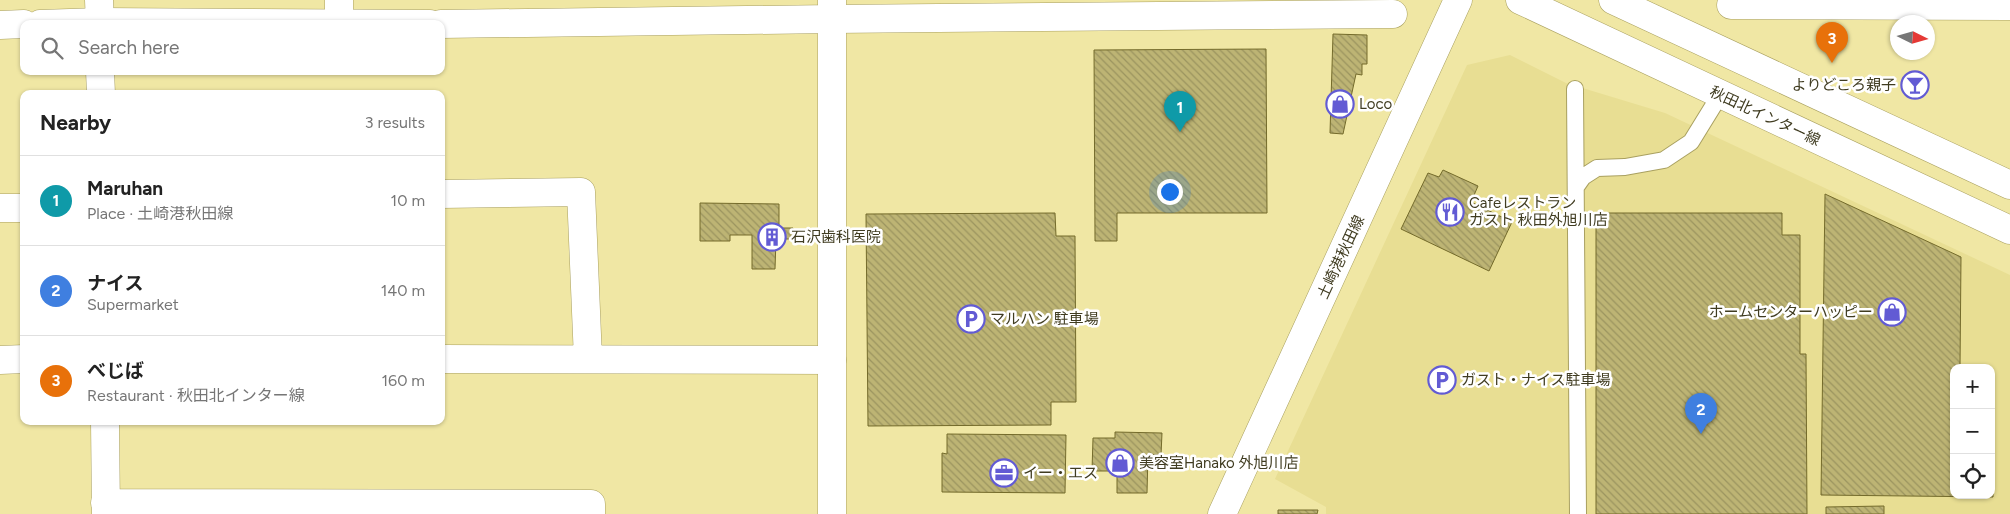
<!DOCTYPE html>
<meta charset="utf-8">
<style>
body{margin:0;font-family:Figtree,"Noto Sans JP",sans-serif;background:#f6f6f6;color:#222}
.controls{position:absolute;right:15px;bottom:15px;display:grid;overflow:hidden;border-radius:10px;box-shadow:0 1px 4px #0004}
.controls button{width:45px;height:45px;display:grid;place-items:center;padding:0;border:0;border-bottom:1px solid #e0e0e0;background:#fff;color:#222;font:25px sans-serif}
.compass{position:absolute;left:1890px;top:15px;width:45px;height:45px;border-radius:50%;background:#fff;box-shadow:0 1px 4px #0004;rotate:95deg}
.you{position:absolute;left:1169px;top:191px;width:18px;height:18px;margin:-12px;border:4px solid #fff;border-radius:50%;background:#1a73e8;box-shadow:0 0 0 8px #1a73e833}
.badge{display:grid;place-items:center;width:32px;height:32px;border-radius:50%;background:#2563eb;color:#fff;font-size:16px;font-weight:700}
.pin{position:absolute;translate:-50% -41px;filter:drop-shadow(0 1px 2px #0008)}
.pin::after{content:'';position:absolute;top:26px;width:18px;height:15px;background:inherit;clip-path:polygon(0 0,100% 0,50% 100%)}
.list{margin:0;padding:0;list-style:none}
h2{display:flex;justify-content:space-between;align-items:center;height:65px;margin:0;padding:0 20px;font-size:21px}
h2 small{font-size:16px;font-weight:400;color:#767676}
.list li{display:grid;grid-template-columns:32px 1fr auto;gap:15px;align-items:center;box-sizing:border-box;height:90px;padding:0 20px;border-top:1px solid #e0e0e0}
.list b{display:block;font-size:19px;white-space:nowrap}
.list p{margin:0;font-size:16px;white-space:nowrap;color:#767676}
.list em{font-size:16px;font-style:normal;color:#767676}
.icon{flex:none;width:28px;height:28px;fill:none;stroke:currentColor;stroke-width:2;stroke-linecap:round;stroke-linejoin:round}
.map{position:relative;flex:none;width:2010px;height:514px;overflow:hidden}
.search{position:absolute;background:#fff;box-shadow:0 1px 4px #0004;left:20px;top:20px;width:425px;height:55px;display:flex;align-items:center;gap:12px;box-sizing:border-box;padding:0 18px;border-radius:10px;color:#767676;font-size:19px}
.panel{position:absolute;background:#fff;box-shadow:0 1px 4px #0004;left:20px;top:90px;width:425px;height:335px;border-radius:10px}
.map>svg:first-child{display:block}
.built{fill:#e8de93;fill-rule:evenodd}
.building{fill:url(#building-back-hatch);stroke:#746b2b}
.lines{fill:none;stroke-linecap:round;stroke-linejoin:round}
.service-casing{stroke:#a9a060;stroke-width:18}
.minor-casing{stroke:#a9a060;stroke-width:29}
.tertiary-casing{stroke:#a9a060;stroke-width:29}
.secondary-casing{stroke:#a9a060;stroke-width:29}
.primary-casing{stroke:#a9a060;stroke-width:29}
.service{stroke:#fff;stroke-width:16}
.minor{stroke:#fff;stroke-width:28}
.tertiary{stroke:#fff;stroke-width:28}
.secondary{stroke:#fff;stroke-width:28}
.primary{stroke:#fff;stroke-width:28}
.labels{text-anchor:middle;stroke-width:5;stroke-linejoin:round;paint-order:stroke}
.poi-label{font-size:15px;fill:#403c21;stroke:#fff;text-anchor:start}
.street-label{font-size:15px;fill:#403c21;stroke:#fff}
</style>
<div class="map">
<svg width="2010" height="514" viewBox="0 0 2010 514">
<defs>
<pattern id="building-back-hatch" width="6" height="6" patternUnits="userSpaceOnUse" patternTransform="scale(1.25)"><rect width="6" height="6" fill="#bdb474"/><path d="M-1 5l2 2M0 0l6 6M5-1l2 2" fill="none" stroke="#9b945f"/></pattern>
</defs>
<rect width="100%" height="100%" fill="#f0e7a4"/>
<path class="built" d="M 1510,55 L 1566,83 L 1665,113 L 2010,275 L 2010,514 L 1326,514 L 1326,507 L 1275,479 L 1467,65 ZM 1954,368 L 1991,368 L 1991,495 L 1954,495 Z"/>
<path class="building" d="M 1333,34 L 1367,35 L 1367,64 L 1362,64 L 1362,75 L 1356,74 L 1343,134 L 1330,133 Z
M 1266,49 L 1267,213 L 1117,213 L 1117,241 L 1095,241 L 1094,50 Z
M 1443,170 L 1478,186 L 1471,202 L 1512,222 L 1489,271 L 1401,229 L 1428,173 L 1439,177 Z
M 1825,194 L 1961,257 L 1960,368 L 1954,368 L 1954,495 L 1991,495 L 1991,432 L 1993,432 L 1993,497 L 1821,495 Z
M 700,203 L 779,204 L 779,228 L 793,228 L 793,239 L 776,239 L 775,269 L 752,269 L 752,235 L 730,235 L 730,241 L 700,241 Z
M 1055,213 L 1056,236 L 1075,236 L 1076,402 L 1051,402 L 1051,425 L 868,426 L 866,214 Z
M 1596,213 L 1782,213 L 1782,235 L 1800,235 L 1800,354 L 1806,354 L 1807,514 L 1596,514 Z
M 1115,432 L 1162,433 L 1161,455 L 1148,454 L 1147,493 L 1117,493 L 1117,471 L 1092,471 L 1093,438 L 1115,438 Z
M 947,434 L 1066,435 L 1065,493 L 942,492 L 942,453 L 947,454 Z
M 1884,506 L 1884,514 L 1826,514 L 1826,507 Z
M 1278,510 L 1318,510 L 1317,514 L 1278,514 Z"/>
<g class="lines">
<g class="service-casing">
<path id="service" d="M 1575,89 L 1578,514
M 1576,187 L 1583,177 L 1597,168 L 1625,167 L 1664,160 L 1691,142 L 1720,95"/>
</g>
<g class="minor-casing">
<path id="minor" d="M 99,0 L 100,24
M 339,0 L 339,23
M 1731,5 L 2010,6
M 832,19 L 1393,14
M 100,71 L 101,94
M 441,194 L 581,192 L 588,359
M 0,208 L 24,208
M 441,359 L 832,360
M 0,360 L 24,359
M 105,421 L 106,514
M 105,503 L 591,504 L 591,514"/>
</g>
<g class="tertiary-casing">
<path id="tertiary" d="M 40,24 L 100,22 L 430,24
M 441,24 L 832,19
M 0,25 L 24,24
M 832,514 L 832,0"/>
</g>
<g class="secondary-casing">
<path id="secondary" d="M 1222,514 L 1458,0"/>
</g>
<g class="primary-casing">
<path id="primary" d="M 1520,0 L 2010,230
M 1613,0 L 2010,185"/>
</g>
<use href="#service" class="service"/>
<use href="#minor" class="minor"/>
<use href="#tertiary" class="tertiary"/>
<use href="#secondary" class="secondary"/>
<use href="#primary" class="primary"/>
</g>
<defs>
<g id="bar-ring" transform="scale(1.4375)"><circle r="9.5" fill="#fff" stroke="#625bd4" stroke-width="1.5"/><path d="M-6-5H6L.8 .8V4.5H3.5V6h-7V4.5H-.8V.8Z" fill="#625bd4"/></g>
<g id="shop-ring" transform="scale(1.4375)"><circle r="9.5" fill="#fff" stroke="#625bd4" stroke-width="1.5"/><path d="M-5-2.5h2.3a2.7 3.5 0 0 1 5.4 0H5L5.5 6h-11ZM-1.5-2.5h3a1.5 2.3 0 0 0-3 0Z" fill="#625bd4"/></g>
<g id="restaurant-ring" transform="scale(1.4375)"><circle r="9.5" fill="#fff" stroke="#625bd4" stroke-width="1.5"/><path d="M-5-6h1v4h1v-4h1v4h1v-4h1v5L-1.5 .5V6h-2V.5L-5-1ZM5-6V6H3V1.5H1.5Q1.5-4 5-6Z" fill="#625bd4"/></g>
<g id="building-ring" transform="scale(1.4375)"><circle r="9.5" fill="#fff" stroke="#625bd4" stroke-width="1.5"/><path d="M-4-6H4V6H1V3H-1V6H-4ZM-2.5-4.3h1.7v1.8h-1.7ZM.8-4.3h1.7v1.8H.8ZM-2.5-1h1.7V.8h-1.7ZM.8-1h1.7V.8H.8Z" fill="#625bd4"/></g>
<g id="parking-ring" transform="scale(1.4375)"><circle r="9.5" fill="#fff" stroke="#625bd4" stroke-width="1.5"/><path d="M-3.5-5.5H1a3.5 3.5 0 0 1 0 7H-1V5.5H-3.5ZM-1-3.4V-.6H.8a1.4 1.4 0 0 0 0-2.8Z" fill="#625bd4"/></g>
<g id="office-ring" transform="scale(1.4375)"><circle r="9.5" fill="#fff" stroke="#625bd4" stroke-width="1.5"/><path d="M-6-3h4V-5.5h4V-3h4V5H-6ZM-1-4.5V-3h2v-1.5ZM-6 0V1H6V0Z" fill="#625bd4"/></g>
</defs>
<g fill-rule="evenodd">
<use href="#bar-ring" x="1915" y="85"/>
<use href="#shop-ring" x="1340" y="104"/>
<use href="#restaurant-ring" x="1450" y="212"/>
<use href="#building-ring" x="772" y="237"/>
<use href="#shop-ring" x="1892" y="312"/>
<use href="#parking-ring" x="971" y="319"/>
<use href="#parking-ring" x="1442" y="380"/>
<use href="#shop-ring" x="1120" y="463"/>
<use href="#office-ring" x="1004" y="473"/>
</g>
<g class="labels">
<g class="poi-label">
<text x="1896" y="90" text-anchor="end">よりどころ親子</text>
<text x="1359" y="109">Loco</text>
<text x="1469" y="208">Cafeレストラン<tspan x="1469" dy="17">ガスト 秋田外旭川店</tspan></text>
<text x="791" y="242">石沢歯科医院</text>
<text x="1873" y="317" text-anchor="end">ホームセンターハッピー</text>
<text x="990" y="324">マルハン 駐車場</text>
<text x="1461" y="385">ガスト・ナイス駐車場</text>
<text x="1139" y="468">美容室Hanako 外旭川店</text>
<text x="1023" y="478">イー・エス</text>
</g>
<g class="street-label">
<text transform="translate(1765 116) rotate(25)" y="5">秋田北インター線</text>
<text transform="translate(1341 257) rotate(-65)" y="5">土崎港秋田線</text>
</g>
</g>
</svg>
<div class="controls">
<button>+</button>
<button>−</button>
<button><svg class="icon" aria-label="locate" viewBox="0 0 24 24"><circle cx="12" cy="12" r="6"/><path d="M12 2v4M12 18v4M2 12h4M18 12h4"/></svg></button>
</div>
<svg class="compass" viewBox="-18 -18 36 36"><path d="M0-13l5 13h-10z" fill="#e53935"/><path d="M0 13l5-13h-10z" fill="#767676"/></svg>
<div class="you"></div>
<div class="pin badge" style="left:1180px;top:132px;background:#0f9aa8">1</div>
<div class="pin badge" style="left:1701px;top:434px;background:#3f7fe0">2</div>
<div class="pin badge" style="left:1832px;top:63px;background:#e8710a">3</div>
<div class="search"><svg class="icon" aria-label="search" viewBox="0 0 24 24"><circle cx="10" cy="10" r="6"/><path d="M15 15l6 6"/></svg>Search here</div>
<section class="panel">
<h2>Nearby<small>3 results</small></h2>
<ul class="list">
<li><span class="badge" style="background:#0f9aa8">1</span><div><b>Maruhan</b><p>Place · 土崎港秋田線</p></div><em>10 m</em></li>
<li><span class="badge" style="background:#3f7fe0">2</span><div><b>ナイス</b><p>Supermarket</p></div><em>140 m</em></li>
<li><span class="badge" style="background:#e8710a">3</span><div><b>べじば</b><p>Restaurant · 秋田北インター線</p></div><em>160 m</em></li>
</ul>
</section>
</div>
